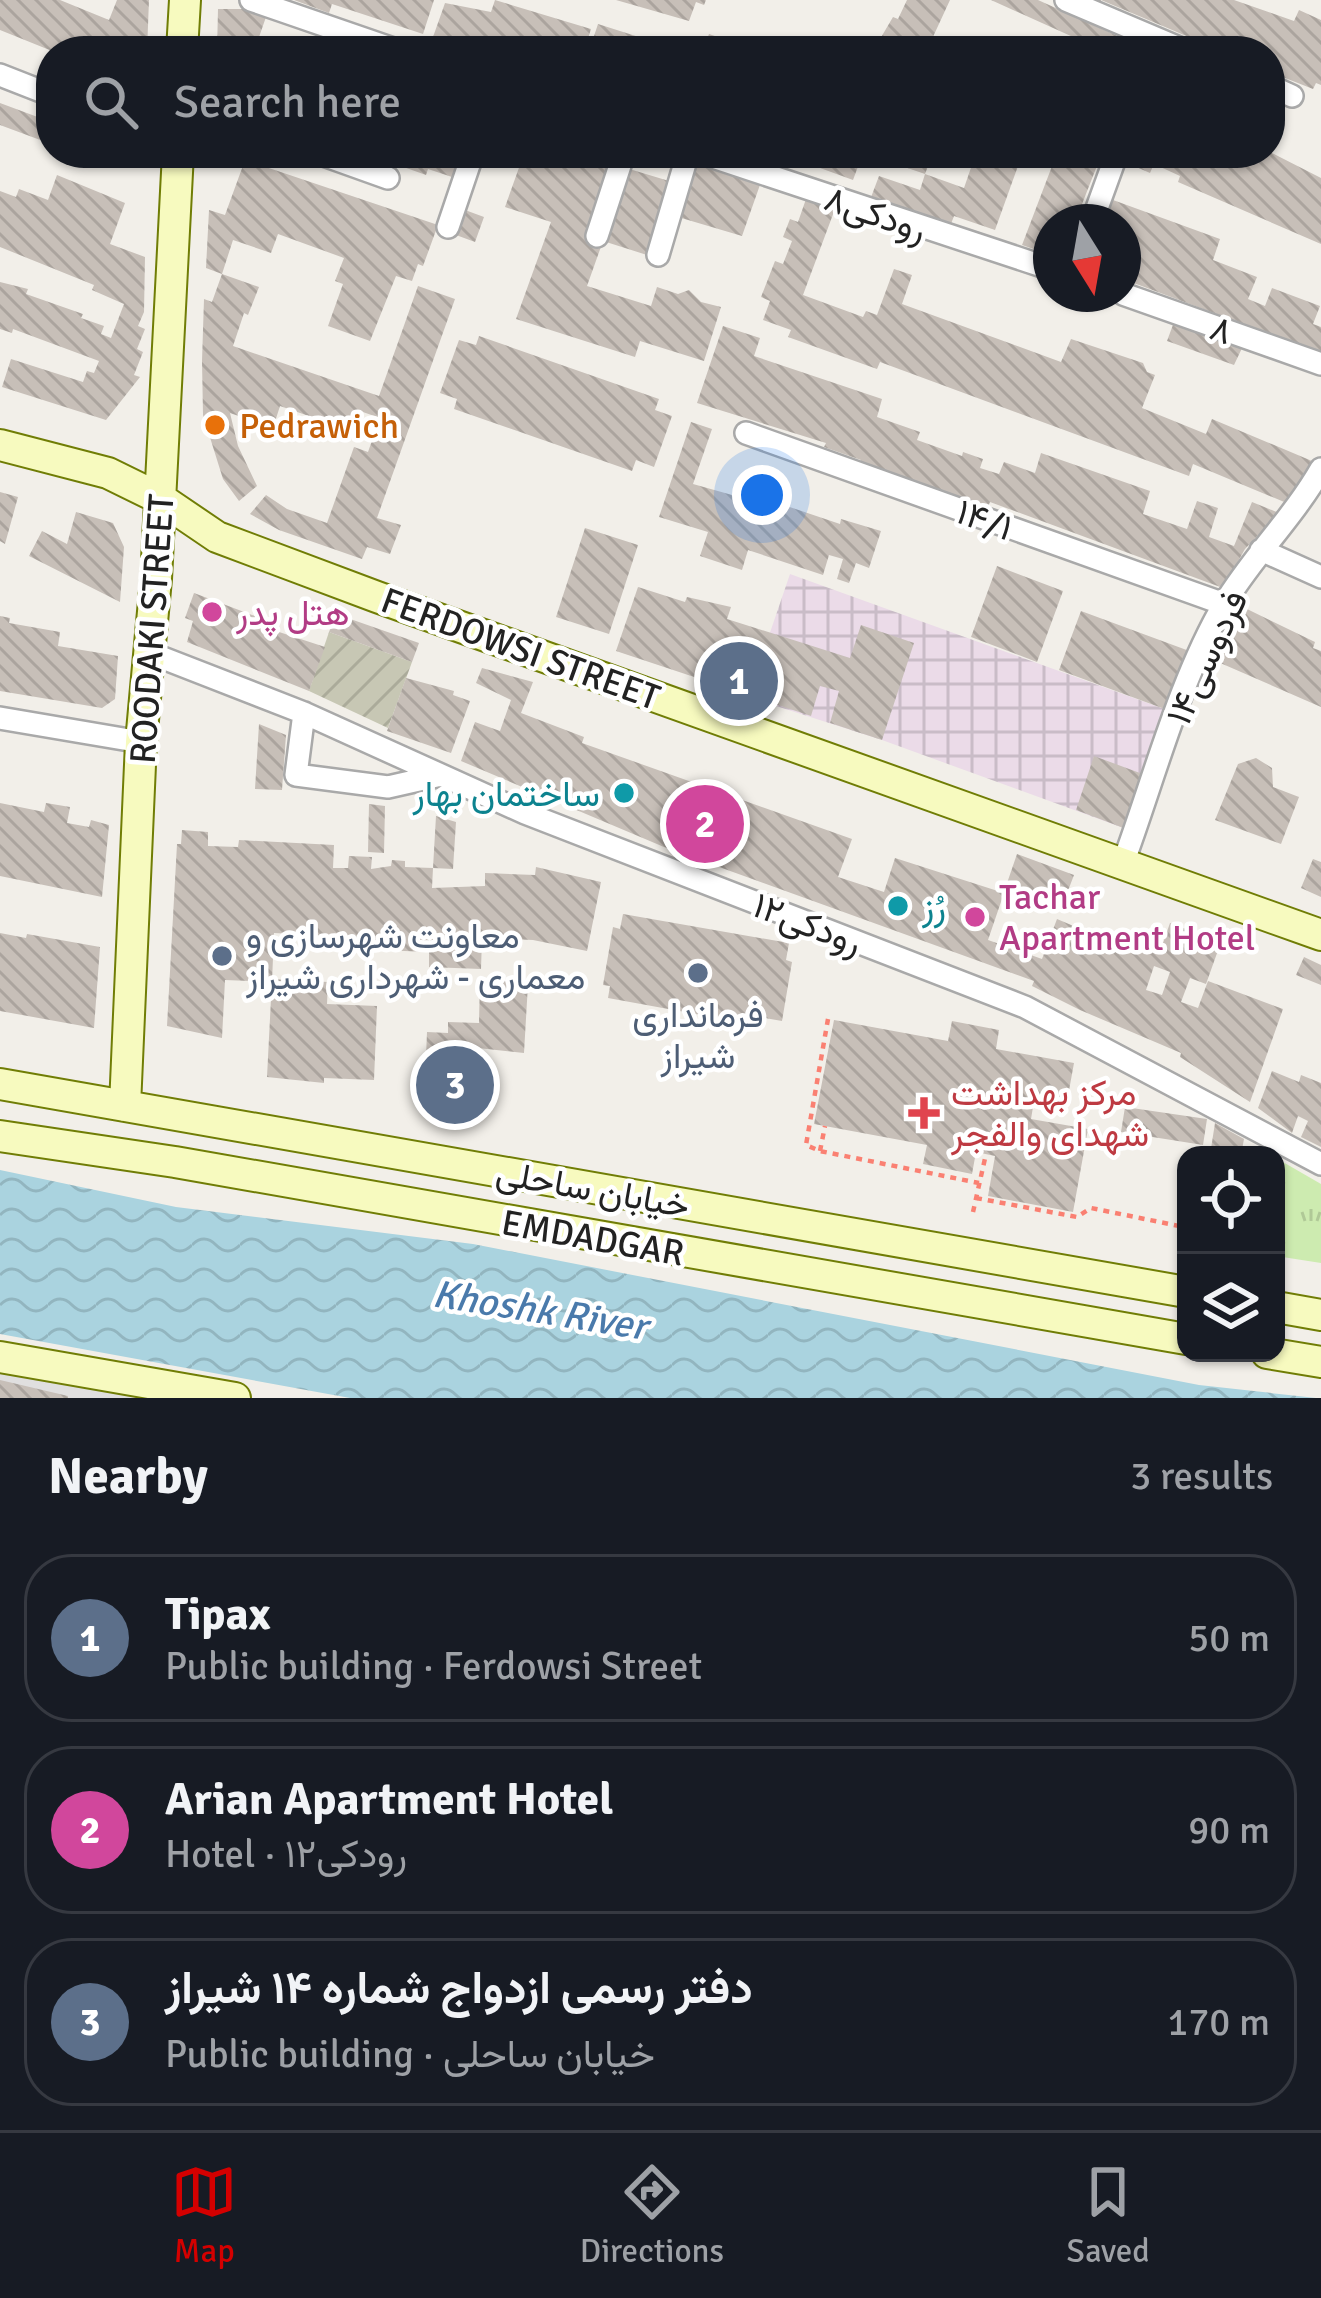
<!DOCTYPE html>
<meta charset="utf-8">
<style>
body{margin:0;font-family:Signika,Vazirmatn,sans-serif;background:#20242c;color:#f1f3f6}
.controls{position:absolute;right:36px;bottom:36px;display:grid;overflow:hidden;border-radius:24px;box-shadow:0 3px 9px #0004}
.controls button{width:108px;height:108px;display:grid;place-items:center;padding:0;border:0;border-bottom:3px solid #363941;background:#171b24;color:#f1f3f6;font:60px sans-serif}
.compass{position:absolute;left:1033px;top:204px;width:108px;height:108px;border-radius:50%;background:#171b24;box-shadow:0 3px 9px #0004;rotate:169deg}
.you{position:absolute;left:762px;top:495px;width:42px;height:42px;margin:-30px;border:9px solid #fff;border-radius:50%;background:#1a73e8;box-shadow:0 0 0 18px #1a73e833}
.badge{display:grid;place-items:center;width:78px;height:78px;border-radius:50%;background:#d40000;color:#fff;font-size:39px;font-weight:700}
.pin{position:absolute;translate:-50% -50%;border:6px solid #fff;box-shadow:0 3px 12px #0006}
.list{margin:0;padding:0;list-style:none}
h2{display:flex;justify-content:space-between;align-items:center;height:156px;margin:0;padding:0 48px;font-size:51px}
h2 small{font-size:39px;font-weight:400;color:#9ea1a6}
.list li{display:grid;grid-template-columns:78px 1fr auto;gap:36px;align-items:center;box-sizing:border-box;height:168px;margin:0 24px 24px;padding:0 24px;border:3px solid #363941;border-radius:48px}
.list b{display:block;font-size:45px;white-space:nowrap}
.list p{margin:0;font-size:39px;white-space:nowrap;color:#9ea1a6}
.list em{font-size:39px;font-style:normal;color:#9ea1a6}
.icon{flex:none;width:66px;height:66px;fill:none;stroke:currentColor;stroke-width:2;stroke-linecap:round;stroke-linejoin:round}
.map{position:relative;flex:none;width:1321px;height:1398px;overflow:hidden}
.search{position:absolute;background:#171b24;box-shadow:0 3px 9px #0004;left:36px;right:36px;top:36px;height:132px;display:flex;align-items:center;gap:30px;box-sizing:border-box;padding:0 42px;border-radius:48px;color:#9ea1a6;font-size:45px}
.sheet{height:732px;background:#171b24}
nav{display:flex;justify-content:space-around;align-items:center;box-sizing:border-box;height:168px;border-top:3px solid #363941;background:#171b24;font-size:33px;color:#9ea1a6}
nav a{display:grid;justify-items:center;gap:6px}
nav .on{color:#d40000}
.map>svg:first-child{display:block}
.residential{fill:#e0dfdf}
.industrial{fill:url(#industrial-grid)}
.construction{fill:url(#construction-furrows)}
.grass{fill:url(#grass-tufts)}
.water{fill:url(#water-waves)}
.building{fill:url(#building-back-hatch);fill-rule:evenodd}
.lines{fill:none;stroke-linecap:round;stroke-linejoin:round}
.street-casing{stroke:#a9a9a9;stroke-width:26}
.secondary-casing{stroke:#707d05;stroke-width:34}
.path{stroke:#fa8072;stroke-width:4.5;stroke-dasharray:6 6;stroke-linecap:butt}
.street{stroke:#fff;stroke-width:21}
.secondary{stroke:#f7fabf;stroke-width:30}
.food-dot{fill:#e8710a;stroke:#fff;stroke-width:4.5}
.hotel-dot{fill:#d1479c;stroke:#fff;stroke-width:4.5}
.culture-dot{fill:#0f9aa8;stroke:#fff;stroke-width:4.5}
.service-dot{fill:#5c6f8a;stroke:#fff;stroke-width:4.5}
.health-dot{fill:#e0444e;stroke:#fff;stroke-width:4.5}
.labels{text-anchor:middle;stroke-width:9;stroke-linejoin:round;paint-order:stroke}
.street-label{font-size:36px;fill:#222;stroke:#fff}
.food-label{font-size:36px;fill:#c56008;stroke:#fff;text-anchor:start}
.hotel-label{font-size:36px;fill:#b23c85;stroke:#fff;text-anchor:start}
.culture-label{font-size:36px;fill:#0d838f;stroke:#fff;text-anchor:end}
.service-label{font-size:36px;fill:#4e5e75;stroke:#fff;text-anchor:start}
.health-label{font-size:36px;fill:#be3a42;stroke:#fff;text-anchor:start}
.water-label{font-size:39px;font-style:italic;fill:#4a7aab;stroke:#fff}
</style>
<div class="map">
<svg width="1321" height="1398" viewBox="0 0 1321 1398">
<defs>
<pattern id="industrial-grid" width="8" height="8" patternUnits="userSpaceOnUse" patternTransform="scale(3)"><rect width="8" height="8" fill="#ebdbe8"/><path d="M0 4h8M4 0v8" fill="none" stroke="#c9bcc7"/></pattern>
<pattern id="construction-furrows" width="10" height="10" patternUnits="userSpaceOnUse" patternTransform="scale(3)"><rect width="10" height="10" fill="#c7c7b4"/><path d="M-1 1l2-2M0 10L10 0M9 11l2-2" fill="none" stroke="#abab9a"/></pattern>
<pattern id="grass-tufts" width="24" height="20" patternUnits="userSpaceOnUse" patternTransform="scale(3)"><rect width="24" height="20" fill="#cdebb0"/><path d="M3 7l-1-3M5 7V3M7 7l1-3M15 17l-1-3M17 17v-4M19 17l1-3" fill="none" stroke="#b0c997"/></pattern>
<pattern id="water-waves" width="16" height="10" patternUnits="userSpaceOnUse" patternTransform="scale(3)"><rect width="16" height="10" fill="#aad3df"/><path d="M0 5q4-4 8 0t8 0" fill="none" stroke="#92b5bf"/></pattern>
<pattern id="building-back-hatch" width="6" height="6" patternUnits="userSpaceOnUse" patternTransform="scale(3)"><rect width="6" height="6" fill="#c7bfb8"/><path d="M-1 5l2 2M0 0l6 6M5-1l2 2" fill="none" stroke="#aba49e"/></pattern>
</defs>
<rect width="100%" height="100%" fill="#f2efe9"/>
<path class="residential" d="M 0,1365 L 183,1398 L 0,1398 Z"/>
<path class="industrial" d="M 790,574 L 1170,711 L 1129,830 L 882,740 L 748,697 Z"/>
<path class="construction" d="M 329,632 L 412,662 L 388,728 L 309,691 Z"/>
<path class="grass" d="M 1276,1158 L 1321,1184 L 1321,1263 L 1276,1256 Z"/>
<path class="water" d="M 0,1170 L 176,1207 L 473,1244 L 1199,1385 L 1316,1398 L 350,1398 L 0,1334 Z"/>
<path class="building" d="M 0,0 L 60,0 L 109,20 L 117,0 L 149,0 L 147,51 L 52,51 L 0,30 Z
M 294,0 L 434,0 L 423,34 L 332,4 L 329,13 Z
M 495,0 L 591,29 L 584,51 L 476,51 L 433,37 L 445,3 L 491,12 Z
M 616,0 L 706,0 L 704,5 L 696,2 L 689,21 Z
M 907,0 L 950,0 L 932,39 L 960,51 L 963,44 L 977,51 L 873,51 L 893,17 L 898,19 Z
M 991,0 L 1038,0 L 1133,43 L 1134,51 L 1104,51 Z
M 1088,0 L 1234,0 L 1294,21 L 1299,10 L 1321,20 L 1321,85 L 1316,83 L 1313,89 L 1270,72 L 1270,51 L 1222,51 L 1101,0 L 1099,5 Z
M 218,9 L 245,9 L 266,17 L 258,40 L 289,51 L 217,51 Z
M 598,24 L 642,38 L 637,51 L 589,51 Z
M 709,34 L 744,46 L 742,51 L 688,51 L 691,42 L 704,47 Z
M 0,103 L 51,122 L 51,144 L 0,125 Z
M 399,153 L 464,153 L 455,178 L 428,169 L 426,175 L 395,164 Z
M 515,153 L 613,153 L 585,234 L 603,241 L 587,286 L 651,306 L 657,287 L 678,294 L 689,290 L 701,302 L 721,307 L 704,361 L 640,341 L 635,357 L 516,319 L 551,222 L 505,207 L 521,162 Z
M 779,153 L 863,153 L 853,180 Z
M 887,153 L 933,153 L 925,174 L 964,188 L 976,153 L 1022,155 L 995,230 L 954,216 L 949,229 L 870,200 L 879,176 L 920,190 L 925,174 L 884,160 Z
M 1057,153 L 1102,153 L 1075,222 L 1051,222 L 1051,255 L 1022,245 Z
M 1128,153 L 1272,153 L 1321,178 L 1321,244 L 1178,182 L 1180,176 L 1154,164 L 1150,173 L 1125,162 Z
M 245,160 L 438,225 L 423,266 L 418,264 L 412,281 L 396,276 L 370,341 L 328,326 L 343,284 L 335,281 L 344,258 L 278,234 L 271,253 L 233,240 L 222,274 L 206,268 L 209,210 L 225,215 Z
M 708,164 L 761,182 L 742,236 L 678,217 L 691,169 Z
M 626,168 L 669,181 L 647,255 L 603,241 Z
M 57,175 L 125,203 L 110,244 L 145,257 L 144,312 L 138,326 L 145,329 L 137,349 L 143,352 L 134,375 L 140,377 L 106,420 L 2,387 L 11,359 L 83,382 L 87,371 L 94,373 L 99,361 L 13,329 L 12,333 L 0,329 L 0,282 L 28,289 L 26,294 L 83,314 L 81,318 L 104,326 L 101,334 L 111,338 L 124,304 L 92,290 L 94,285 L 0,247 L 0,191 L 16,197 L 19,189 L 48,200 Z
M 806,199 L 835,209 L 803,295 L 863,317 L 866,311 L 877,315 L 894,269 L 912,275 L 902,304 L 1061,362 L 1071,339 L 1143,363 L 1147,372 L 1155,375 L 1142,408 L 1206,434 L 1212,419 L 1312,461 L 1289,504 L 1193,464 L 1189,476 L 880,362 L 877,369 L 788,337 L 791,330 L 763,320 L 770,301 L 761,297 L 775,261 L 783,264 L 792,241 L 783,237 L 790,219 L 798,222 Z
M 1113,200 L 1220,239 L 1213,260 L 1257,277 L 1248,299 L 1265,306 L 1272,288 L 1320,306 L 1313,324 L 1321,327 L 1321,353 L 1123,279 L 1123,222 L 1105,222 Z
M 465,210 L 484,217 L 475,242 L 456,235 Z
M 222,274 L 259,287 L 248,315 L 244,313 L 233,346 L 379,396 L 418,286 L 455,299 L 377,518 L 401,525 L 390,554 L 367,547 L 362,559 L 279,530 L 250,514 L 266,495 L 287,509 L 327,523 L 354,447 L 368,452 L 380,418 L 360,411 L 352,431 L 280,406 L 273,428 L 230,413 L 238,446 L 257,486 L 239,501 L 223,479 L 203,415 L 202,361 L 204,299 L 212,302 Z
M 1174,322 L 1243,346 L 1234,365 L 1167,341 Z
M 723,326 L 760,338 L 754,356 L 882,399 L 877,417 L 920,432 L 917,440 L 962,456 L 963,452 L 983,459 L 980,468 L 999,474 L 1004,462 L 1035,473 L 1041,453 L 1150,491 L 1143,514 L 1187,529 L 1197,501 L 1218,508 L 1209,537 L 1234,546 L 1252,502 L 1279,513 L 1245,549 L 1223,588 L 990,502 L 987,509 L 859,465 L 861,460 L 824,447 L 826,443 L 697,403 Z
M 479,336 L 659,399 L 655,410 L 672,416 L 654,467 L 636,460 L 632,471 L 454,409 L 457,399 L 440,393 L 459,340 L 476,345 Z
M 691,422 L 712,429 L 693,484 L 764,504 L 766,499 L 840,524 L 841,519 L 881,531 L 869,568 L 856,563 L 849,583 L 837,579 L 843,559 L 829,555 L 823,575 L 748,550 L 742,570 L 700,556 L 708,532 L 659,517 Z
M 0,492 L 18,497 L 5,544 L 0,541 Z
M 76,512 L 113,523 L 124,547 L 120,602 L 29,556 L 42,531 L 67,544 Z
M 585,528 L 638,545 L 609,634 L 556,617 Z
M 997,566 L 1063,591 L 1037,662 L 971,637 Z
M 638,587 L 685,602 L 687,597 L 731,607 L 727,619 L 850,658 L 861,625 L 914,643 L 882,740 L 830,723 L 839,691 L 820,686 L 811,716 L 616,651 Z
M 194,593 L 278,625 L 276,631 L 325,647 L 309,691 L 187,642 L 193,621 L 185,618 Z
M 1247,609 L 1315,642 L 1313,648 L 1321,651 L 1321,707 L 1218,662 Z
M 1081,611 L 1192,652 L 1170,711 L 1059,670 Z
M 336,614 L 419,643 L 412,662 L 329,632 Z
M 0,616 L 10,618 L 9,623 L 60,632 L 58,646 L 118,656 L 115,699 L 102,708 L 0,691 Z
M 482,668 L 533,682 L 521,713 L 584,737 L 582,743 L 852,839 L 838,877 L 884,892 L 895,858 L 1004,893 L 988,940 L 1042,959 L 1057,919 L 1116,944 L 1119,936 L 1130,940 L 1132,935 L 1162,946 L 1170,923 L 1221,942 L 1206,984 L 1190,978 L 1181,1002 L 1198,1008 L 1208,981 L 1283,1009 L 1250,1102 L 1180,1057 L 1181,1053 L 1080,1010 L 1032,986 L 1034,981 L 664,847 L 461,761 L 475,722 L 500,731 L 511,700 L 476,683 ZM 1154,966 L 1170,972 L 1162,995 L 1146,990 Z
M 406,678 L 454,691 L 453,695 L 470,701 L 451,753 L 387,731 Z
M 259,724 L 286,735 L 282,790 L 255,789 Z
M 1094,756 L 1148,776 L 1129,830 L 1076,810 Z
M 1256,758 L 1272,768 L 1273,787 L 1299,797 L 1281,844 L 1215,820 L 1238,764 Z
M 0,803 L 44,812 L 46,803 L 70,807 L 67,823 L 89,827 L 91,820 L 109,825 L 102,897 L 0,876 Z
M 369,804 L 385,806 L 384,853 L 368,852 Z
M 436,816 L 456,822 L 453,869 L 433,868 Z
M 182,830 L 208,832 L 208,846 L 238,847 L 239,840 L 334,845 L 333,868 L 348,868 L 349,856 L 372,857 L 371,869 L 391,866 L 392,860 L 405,861 L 405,867 L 433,868 L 432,888 L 485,886 L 485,873 L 535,875 L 536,867 L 601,882 L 587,951 L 533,940 L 482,938 L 481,969 L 429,967 L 429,952 L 380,950 L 380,945 L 329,943 L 330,936 L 274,933 L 272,982 L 225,980 L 222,1038 L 167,1026 L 177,844 L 181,844 Z
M 1017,854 L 1074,875 L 1061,909 L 1005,889 Z
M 1313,859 L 1321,862 L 1321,897 L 1301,888 Z
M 623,914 L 789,943 L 786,960 L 792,962 L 782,1021 L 747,1015 L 745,1023 L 608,998 L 610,986 L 603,985 L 613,927 L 620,929 Z
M 0,933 L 26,938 L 27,934 L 100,947 L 94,1028 L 0,1011 Z
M 1304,957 L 1321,965 L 1321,985 L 1296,975 Z
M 480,978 L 528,984 L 524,1053 L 478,1048 L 476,1113 L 424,1106 L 427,1032 L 448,1033 L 448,1022 L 479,1023 Z
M 272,979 L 328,982 L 327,1004 L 377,1006 L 374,1080 L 324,1078 L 324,1083 L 267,1077 Z
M 834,1020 L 948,1041 L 952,1021 L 999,1030 L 996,1049 L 1074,1063 L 1066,1107 L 1034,1101 L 1031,1119 L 1088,1129 L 1073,1212 L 988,1196 L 995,1156 L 976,1152 L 972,1174 L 923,1164 L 927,1145 L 814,1124 Z
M 1272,1071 L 1299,1082 L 1301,1075 L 1321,1083 L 1321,1147 L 1301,1137 L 1308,1121 L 1298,1116 L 1292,1133 L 1258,1108 Z
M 1125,1107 L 1207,1119 L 1203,1145 L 1121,1132 Z
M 1215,1123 L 1244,1139 L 1241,1155 L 1210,1155 Z
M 0,1380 L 68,1396 L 68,1398 L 0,1398 Z"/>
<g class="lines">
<g class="street-casing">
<path id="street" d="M 251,0 L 399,51
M 1066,0 L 1186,51
M 0,75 L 51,95
M 1270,86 L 1292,96
M 318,153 L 388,178
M 701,153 L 1051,269
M 1092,222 L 1117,153
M 448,227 L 473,153
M 597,236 L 624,153
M 658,255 L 688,153
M 1123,294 L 1321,364
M 746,433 L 1224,604
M 1261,550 L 1321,577
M 150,653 L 304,713 L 525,813 L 1025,1007 L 1321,1164
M 304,713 L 296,775 L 388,787 L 441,775
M 0,718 L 141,742
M 1123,863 C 1154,779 1179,681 1224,604 C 1253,556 1293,518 1321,469"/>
</g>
<g class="secondary-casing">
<path id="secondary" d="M 182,51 L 185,0
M 0,445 L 108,473 L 161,499 L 217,537 L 377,597 L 1321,935
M 0,1084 L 1186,1292
M 125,1106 L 141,742 L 156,579 L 178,153
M 0,1136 L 175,1162 L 1186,1339
M 1276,1307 L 1321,1315
M 1267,1353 L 1321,1362
M 0,1357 L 235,1398"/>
</g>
<path class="path" d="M 828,1019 L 806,1145 L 820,1151 L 979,1183
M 820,1151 L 825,1126
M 1195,1155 L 1196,1144
M 976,1198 L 1077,1217 L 1091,1208 L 1184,1227
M 973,1212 L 986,1154"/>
<use href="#street" class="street"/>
<use href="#secondary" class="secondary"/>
</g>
<circle class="food-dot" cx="215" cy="425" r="12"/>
<g class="hotel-dot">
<circle cx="212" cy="612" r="12"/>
<circle cx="975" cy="917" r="12"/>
</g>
<g class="culture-dot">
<circle cx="624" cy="793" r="12"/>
<circle cx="898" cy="906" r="12"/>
</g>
<g class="service-dot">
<circle cx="222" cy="956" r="12"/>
<circle cx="698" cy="973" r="12"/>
</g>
<path class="health-dot" d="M918 1095h12v12h12v12h-12v12h-12v-12h-12v-12h12z"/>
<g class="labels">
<g class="street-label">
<text transform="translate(876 213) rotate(19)" y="13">رودکی۸</text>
<text transform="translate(1222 329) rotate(20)" y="13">۸</text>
<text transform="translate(985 519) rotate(20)" y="13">۱۴/۱</text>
<text transform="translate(151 629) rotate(-86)" y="13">ROODAKI STREET</text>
<text transform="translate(521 648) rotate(20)" y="13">FERDOWSI STREET</text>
<text transform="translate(1206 657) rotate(-65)" y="13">فردوسی۱۴</text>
<text transform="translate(808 923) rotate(21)" y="13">رودکی۱۲</text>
<text transform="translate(593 1188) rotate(10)" y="13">خیابان ساحلی</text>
<text transform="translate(593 1237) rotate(10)" y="13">EMDADGAR</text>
</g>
<g class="food-label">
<text x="239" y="438">Pedrawich</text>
</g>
<g class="hotel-label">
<text x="236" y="625">هتل پدر</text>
<text x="999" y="909">Tachar<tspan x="999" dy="41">Apartment Hotel</tspan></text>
</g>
<g class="culture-label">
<text x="600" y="806">ساختمان بهار</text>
<text x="922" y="919" text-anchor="start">رُز</text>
</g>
<g class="service-label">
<text x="246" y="948">معاونت شهرسازی و<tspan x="246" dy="41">معماری - شهرداری شیراز</tspan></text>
<text x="698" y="1027" text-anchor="middle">فرمانداری<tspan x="698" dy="41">شیراز</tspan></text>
</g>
<g class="health-label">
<text x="951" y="1105">مرکز بهداشت<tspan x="951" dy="41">شهدای والفجر</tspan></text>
</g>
<g class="water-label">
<text transform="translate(540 1309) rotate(9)" y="14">Khoshk River</text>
</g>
</g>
</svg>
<div class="controls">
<button><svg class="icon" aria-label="locate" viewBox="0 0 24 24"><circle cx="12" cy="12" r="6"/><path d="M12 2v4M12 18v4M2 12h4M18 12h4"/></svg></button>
<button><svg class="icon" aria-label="layers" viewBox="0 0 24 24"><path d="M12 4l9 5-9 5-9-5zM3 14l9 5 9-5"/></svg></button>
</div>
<svg class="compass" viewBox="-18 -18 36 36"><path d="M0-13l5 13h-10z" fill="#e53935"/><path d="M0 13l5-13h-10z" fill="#9ea1a6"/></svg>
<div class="you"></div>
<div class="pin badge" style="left:739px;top:681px;background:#5c6f8a">1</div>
<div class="pin badge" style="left:705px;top:824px;background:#d1479c">2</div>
<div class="pin badge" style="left:455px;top:1085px;background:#5c6f8a">3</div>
<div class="search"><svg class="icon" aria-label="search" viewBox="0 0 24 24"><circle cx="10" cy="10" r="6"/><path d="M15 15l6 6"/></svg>Search here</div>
</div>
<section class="sheet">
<h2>Nearby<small>3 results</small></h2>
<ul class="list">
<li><span class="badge" style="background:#5c6f8a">1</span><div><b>Tipax</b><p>Public building · Ferdowsi Street</p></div><em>50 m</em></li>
<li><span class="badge" style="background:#d1479c">2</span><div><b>Arian Apartment Hotel</b><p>Hotel · رودکی۱۲</p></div><em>90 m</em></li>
<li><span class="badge" style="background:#5c6f8a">3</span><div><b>دفتر رسمی ازدواج شماره ۱۴ شیراز</b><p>Public building · خیابان ساحلی</p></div><em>170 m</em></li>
</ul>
</section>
<nav>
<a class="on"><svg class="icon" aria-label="map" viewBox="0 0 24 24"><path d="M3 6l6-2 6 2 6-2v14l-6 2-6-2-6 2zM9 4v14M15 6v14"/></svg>Map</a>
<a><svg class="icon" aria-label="directions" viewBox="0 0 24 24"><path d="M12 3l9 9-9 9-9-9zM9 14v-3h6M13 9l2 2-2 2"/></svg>Directions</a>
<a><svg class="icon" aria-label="saved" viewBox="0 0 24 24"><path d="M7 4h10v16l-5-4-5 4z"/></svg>Saved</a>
</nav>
